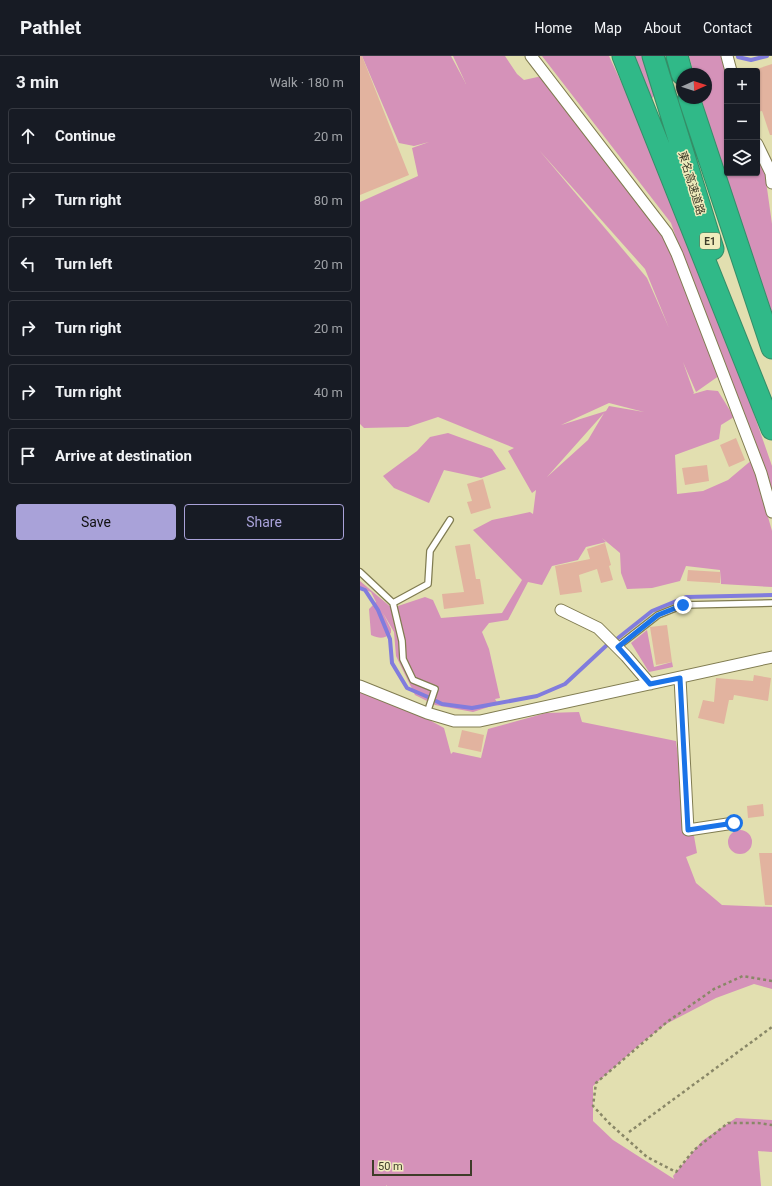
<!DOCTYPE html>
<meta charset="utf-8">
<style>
body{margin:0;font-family:Roboto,"Noto Sans JP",sans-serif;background:#242831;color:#f1f3f6}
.controls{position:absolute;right:12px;top:12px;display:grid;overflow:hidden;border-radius:4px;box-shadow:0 1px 3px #0004}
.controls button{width:36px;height:36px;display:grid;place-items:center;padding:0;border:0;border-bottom:1px solid #363941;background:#171b24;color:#f1f3f6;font:20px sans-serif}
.compass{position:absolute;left:316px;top:12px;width:36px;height:36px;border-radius:50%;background:#171b24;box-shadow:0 1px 3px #0004;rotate:87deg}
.scale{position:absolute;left:12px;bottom:10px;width:100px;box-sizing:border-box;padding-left:4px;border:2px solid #3e3c29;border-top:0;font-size:11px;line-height:14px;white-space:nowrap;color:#3e3c29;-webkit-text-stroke:3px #f0ecbd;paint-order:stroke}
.stop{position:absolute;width:12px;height:12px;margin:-9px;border:3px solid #1a73e8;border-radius:50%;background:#fff}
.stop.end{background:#1a73e8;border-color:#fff;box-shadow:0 1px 4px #0008}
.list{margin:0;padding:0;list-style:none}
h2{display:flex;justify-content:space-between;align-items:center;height:52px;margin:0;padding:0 16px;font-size:17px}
h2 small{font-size:13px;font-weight:400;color:#9ea1a6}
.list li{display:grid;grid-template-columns:26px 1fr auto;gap:12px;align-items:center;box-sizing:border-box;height:56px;margin:0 8px 8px;padding:0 8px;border:1px solid #363941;border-radius:4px}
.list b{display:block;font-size:15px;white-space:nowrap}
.list em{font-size:13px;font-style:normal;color:#9ea1a6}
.actions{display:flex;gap:8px;padding:12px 16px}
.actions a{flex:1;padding:9px 0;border:1px solid #a9a2d9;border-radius:4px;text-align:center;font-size:14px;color:#a9a2d9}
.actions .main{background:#a9a2d9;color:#111}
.icon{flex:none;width:22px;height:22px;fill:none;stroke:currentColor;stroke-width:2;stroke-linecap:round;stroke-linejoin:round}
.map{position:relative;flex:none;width:412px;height:1130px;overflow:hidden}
header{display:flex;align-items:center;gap:24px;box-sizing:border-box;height:56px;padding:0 20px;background:#171b24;border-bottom:1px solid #363941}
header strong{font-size:19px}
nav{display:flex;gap:22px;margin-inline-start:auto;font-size:14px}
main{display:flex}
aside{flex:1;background:#171b24}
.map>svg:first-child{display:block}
.green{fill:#d592b9;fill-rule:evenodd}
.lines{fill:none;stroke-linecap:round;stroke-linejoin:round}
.stream{stroke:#817cdd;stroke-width:4}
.building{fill:#e2b39f}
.service-casing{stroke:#807c51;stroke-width:8}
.minor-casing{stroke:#807c51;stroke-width:13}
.motorway-casing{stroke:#358d67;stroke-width:23}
.path{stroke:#898767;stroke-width:2.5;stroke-dasharray:3 3;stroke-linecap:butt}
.service{stroke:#fff;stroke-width:5.5}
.minor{stroke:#fff;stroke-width:11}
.motorway{stroke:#30b988;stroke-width:21}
.route{stroke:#1a73e8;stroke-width:5}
.labels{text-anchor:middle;stroke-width:3;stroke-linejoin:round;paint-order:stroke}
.shield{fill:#f0ecbd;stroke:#737155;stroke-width:1}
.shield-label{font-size:10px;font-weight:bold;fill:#3e3c29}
.street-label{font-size:11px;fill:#3e3c29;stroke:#f0ecbd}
</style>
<header>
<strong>Pathlet</strong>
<nav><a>Home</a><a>Map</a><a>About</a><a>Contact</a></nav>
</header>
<main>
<aside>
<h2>3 min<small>Walk · 180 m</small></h2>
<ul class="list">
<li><svg class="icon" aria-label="ahead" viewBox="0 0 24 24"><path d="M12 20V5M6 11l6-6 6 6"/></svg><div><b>Continue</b></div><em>20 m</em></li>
<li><svg class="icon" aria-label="right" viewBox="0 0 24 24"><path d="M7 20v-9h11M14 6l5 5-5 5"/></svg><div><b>Turn right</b></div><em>80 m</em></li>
<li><svg class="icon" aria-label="left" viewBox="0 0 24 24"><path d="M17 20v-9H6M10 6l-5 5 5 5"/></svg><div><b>Turn left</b></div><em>20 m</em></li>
<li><svg class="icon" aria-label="right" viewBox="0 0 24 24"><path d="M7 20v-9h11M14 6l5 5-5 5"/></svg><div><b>Turn right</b></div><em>20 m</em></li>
<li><svg class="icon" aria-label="right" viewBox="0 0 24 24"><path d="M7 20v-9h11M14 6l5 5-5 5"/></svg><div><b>Turn right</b></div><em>40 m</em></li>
<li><svg class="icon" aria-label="arrive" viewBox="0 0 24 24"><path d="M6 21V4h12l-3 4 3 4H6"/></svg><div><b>Arrive at destination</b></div></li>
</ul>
<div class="actions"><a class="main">Save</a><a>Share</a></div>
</aside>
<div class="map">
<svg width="412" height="1130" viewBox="0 0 412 1130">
<rect width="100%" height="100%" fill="#e2dfb0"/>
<path class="green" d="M 2,0 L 91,0 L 106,28 L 93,0 L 145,0 L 157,18 L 164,24 L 182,20 L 307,177 L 359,307 L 311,167 L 182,0 L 249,0 L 328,169 L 412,410 L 412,458 L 394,407 L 397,422 L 412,475 L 412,531 L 361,528 L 360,514 L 326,510 L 320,525 L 292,532 L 267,533 L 261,517 L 260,497 L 242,482 L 246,486 L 226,491 L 218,504 L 192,510 L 182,529 L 168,526 L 148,564 L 129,567 L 122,576 L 129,593 L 140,642 L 135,643 L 138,648 L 113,656 L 75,649 L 55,639 L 36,600 L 34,576 L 23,557 L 31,573 L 31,577 C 24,583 20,583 11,579 L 9,553 L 16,546 L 11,536 L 0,532 L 0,525 L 32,552 L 65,541 L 73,544 L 81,562 L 142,557 L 162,524 L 113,474 L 132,464 L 170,456 L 173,458 L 176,434 L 172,437 L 148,395 L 154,392 L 78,361 L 48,371 L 4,372 L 0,368 L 0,146 L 58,120 L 52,92 L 69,86 L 54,90 L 39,87 ZM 179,94 L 285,213 L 309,272 L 287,222 ZM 323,306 L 336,336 L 363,317 L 393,403 L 368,424 L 343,435 L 317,438 L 315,399 L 359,383 L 361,369 L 374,361 L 358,335 L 347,334 L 333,338 L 334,337 ZM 249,347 L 284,356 L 249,350 L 246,355 L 201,369 ZM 244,357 L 228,384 L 187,421 Z
M 273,0 L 284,0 L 296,37 L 290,45 Z
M 329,0 L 363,0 L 367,15 L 367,117 L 397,117 L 397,102 L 405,118 L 412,168 L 412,263 L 373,147 L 341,42 L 346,42 L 346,18 L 334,18 Z
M 88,377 L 132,393 L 146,413 L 121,422 L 84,414 L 69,447 L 34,432 L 23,420 L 57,395 L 70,381 Z
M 287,574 L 294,611 L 312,606 L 313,611 L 289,616 L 271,587 Z
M 0,630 L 29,642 L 84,672 L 91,698 L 93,696 L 121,702 L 128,673 L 186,657 L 219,656 L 222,666 L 316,685 L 328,774 L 334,780 L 337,797 L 326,801 L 336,827 L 362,849 L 412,851 L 412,933 L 394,928 L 356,942 L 306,968 L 279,989 L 233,1030 L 233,1065 L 253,1084 L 314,1123 L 313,1120 L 342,1085 L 376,1062 L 412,1064 L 412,1096 L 398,1095 L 401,1130 L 27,1130 L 26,1129 L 26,1130 L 0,1130 Z
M368 786a12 12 0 1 1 24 0a12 12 0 1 1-24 0Z"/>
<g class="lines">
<path class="stream" d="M 378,0 L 378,1 L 391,4 L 407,0
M 0,532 L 5,534 L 18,554 L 30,583 L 32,607 L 47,632 L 68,641
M 258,582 L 292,555 L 326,541 L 412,539
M 76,645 L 82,648 L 112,652 L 177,640 L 205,628 L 247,589"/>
</g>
<path class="building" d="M 0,0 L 2,0 L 49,119 L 0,139 Z
M 412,8 L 412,79 L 410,79 L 402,55 L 397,56 L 397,13 Z
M 376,382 L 385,404 L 369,411 L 360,389 Z
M 347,409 L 349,425 L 325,429 L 322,412 Z
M 123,423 L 131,452 L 111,458 L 107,446 L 112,445 L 107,428 Z
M 245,487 L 251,509 L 249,510 L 253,524 L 241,527 L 237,513 L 219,519 L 222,536 L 200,539 L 195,510 L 230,503 L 227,493 Z
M 110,488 L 116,523 L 120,523 L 124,548 L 84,553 L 82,538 L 104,536 L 95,490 Z
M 328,514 L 360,516 L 360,527 L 327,525 Z
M 307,569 L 312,606 L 296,609 L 290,571 Z
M 394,619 L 411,622 L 408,645 L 374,639 L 373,644 L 369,644 L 364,668 L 338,662 L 343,644 L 354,646 L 356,622 L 393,625 Z
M 102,674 L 124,679 L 121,696 L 98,691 Z
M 403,748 L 404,760 L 388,762 L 387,750 Z
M 399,797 L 412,797 L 412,849 L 405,849 Z"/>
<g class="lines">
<g class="service-casing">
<path id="service" d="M 0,516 L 33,547 L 42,585 L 43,603 L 53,624 L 75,633 L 67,657
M 33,547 L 68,528 L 70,495 L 90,464
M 257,591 L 298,559 L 323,549 L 412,547"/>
</g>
<g class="minor-casing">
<path id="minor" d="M 171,0 L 307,177 L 317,198 L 401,417 L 412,456
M 367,0 L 371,15
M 397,88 L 411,117 L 412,116
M 411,117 L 412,127
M 201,554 L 238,572 L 266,600 L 290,628
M 320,622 L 328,774 L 374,767
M 0,630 L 67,657 L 94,665 L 120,665 L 412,601"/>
</g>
<g class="motorway-casing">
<path id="motorway" d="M 263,0 L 412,373
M 293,0 L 353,193
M 317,0 L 322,18
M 329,42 L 412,292"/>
</g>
<path class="path" d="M 412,925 L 383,920 L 354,933 L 307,966 L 236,1027 L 233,1050 L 249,1067 L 287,1101 L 316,1116 L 334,1094 L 368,1067 L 398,1067 L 412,1069
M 269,1076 L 412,971"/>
<use href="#service" class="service"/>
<use href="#minor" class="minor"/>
<use href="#motorway" class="motorway"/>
</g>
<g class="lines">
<path class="route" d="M 323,549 L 298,559 L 258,591 L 290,628 L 320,622 L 328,774 L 374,767"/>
</g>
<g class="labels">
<rect class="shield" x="340" y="177" width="20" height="16" rx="3"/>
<g class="shield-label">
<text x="350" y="189">E1</text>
</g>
<g class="street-label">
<text transform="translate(332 127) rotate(73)" y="4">東名高速道路</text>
</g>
</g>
</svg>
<div class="controls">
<button>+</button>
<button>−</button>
<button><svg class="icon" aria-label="layers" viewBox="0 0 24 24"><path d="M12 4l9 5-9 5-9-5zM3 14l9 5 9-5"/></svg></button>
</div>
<svg class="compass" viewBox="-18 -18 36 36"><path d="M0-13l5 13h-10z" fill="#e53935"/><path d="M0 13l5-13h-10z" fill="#9ea1a6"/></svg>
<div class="scale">50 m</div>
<div class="stop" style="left:374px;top:767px"></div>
<div class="stop end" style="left:323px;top:549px"></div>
</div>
</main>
